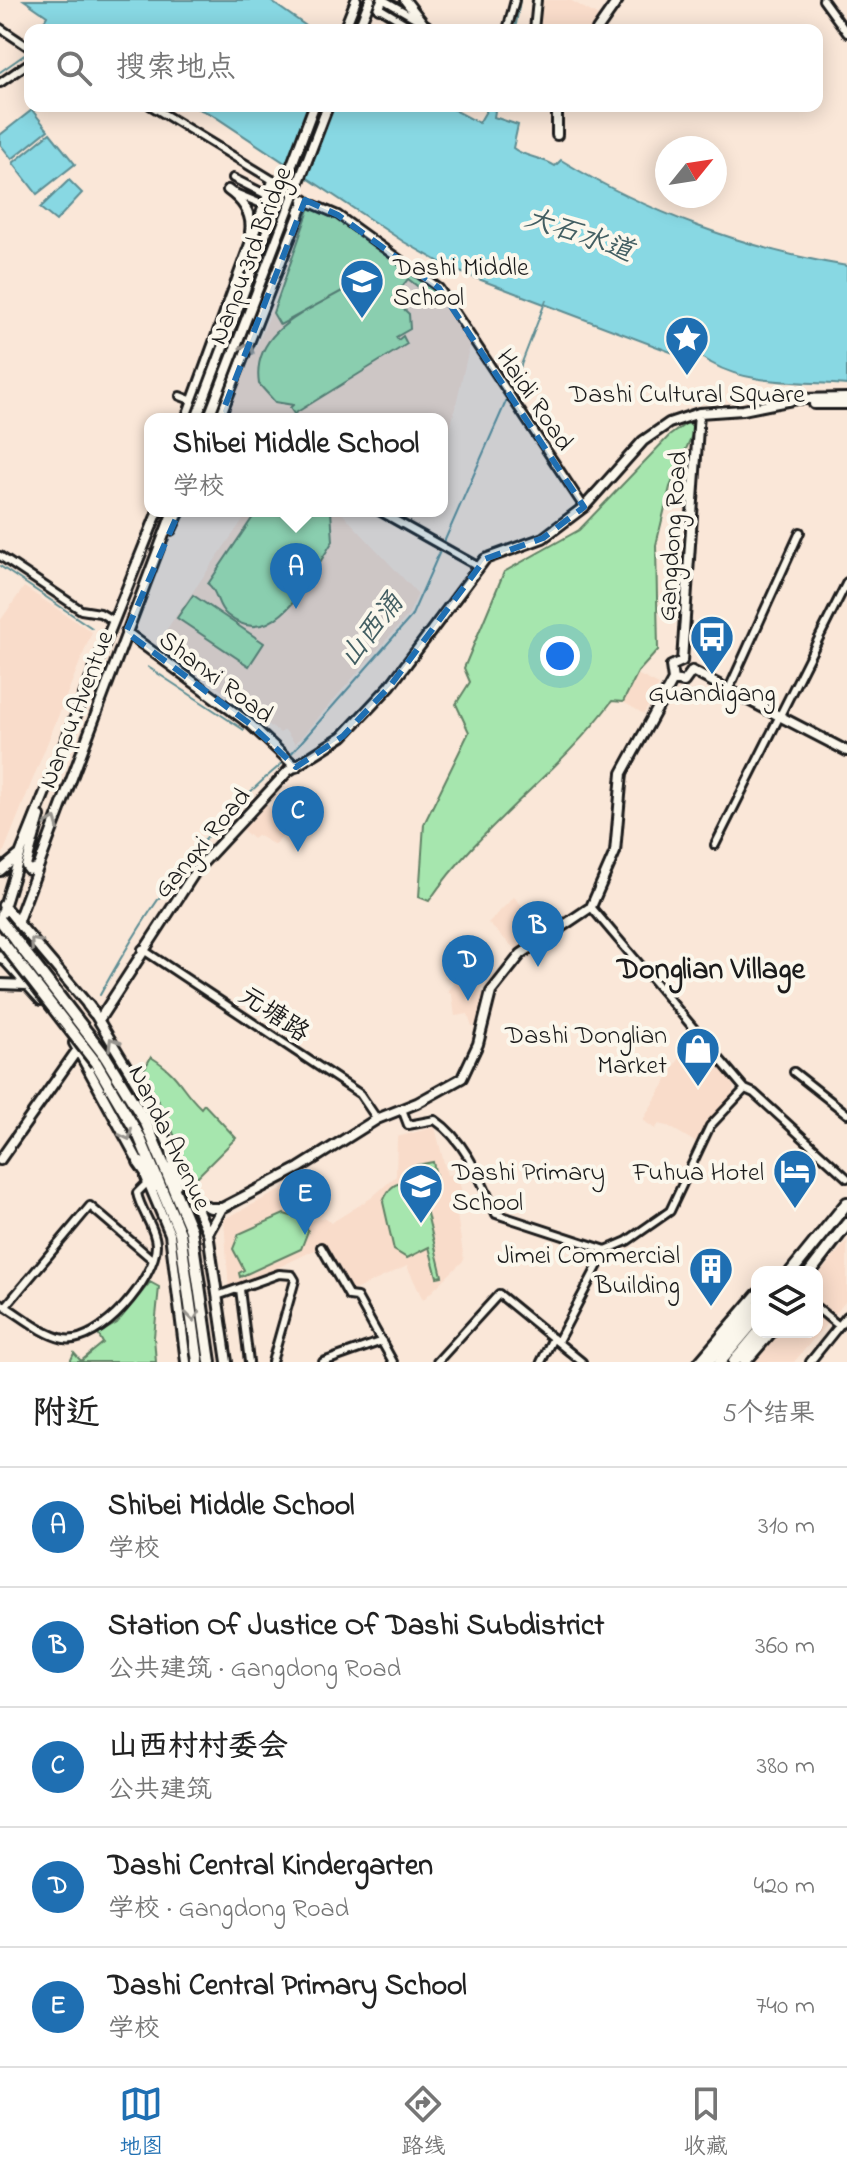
<!DOCTYPE html>
<html lang="zh">
<meta charset="utf-8">
<style>
body{margin:0;font-family:"Indie Flower","LXGW WenKai TC",sans-serif;background:#f6f6f6;color:#222}
.controls{position:absolute;right:24px;bottom:24px;display:grid;overflow:hidden;border-radius:16px;box-shadow:0 4px 20px #0003}
.controls button{width:72px;height:72px;display:grid;place-items:center;padding:0;border:0;border-bottom:2px solid #e0e0e0;background:#fff;color:#222;font:40px sans-serif}
.compass{position:absolute;left:655px;top:136px;width:72px;height:72px;border-radius:50%;background:#fff;box-shadow:0 4px 20px #0003;rotate:60deg}
.you{position:absolute;left:560px;top:656px;width:28px;height:28px;margin:-20px;border:6px solid #fff;border-radius:50%;background:#1a73e8;box-shadow:0 0 0 12px #1a73e833}
.badge{display:grid;place-items:center;width:52px;height:52px;border-radius:50%;background:#1f6fb2;color:#fff;font-size:26px;font-weight:700}
.pin{position:absolute;translate:-50% -66px;filter:drop-shadow(0 2px 4px #0008)}
.pin::after{content:'';position:absolute;top:42px;width:28px;height:24px;background:inherit;clip-path:polygon(0 0,100% 0,50% 100%)}
.popup{position:absolute;left:144px;top:413px;width:304px;height:104px;box-sizing:border-box;display:grid;place-content:center;border-radius:16px;background:#fff;filter:drop-shadow(0 2px 6px #0005);font-size:26px;white-space:nowrap;color:#767676}
.popup b{font-size:30px;color:#222}
.popup::after{content:'';position:absolute;left:50%;top:100%;margin-left:-16px;border:16px solid transparent;border-top-color:#fff}
.list{margin:0;padding:0;list-style:none}
h2{display:flex;justify-content:space-between;align-items:center;height:104px;margin:0;padding:0 32px;font-size:34px}
h2 small{font-size:26px;font-weight:400;color:#767676}
.list li{display:grid;grid-template-columns:52px 1fr auto;gap:24px;align-items:center;box-sizing:border-box;height:120px;padding:0 32px;border-top:2px solid #e0e0e0}
.list b{display:block;font-size:30px;white-space:nowrap}
.list p{margin:0;font-size:26px;white-space:nowrap;color:#767676}
.list em{font-size:26px;font-style:normal;color:#767676}
.icon{flex:none;width:44px;height:44px;fill:none;stroke:currentColor;stroke-width:2;stroke-linecap:round;stroke-linejoin:round}
.map{position:relative;flex:none;width:847px;height:1362px;overflow:hidden}
.search{position:absolute;background:#fff;box-shadow:0 4px 20px #0003;left:24px;right:24px;top:24px;height:88px;display:flex;align-items:center;gap:20px;box-sizing:border-box;padding:0 28px;border-radius:16px;color:#767676;font-size:30px}
.sheet{height:704px;background:#fff}
nav{display:flex;justify-content:space-around;align-items:center;box-sizing:border-box;height:112px;border-top:2px solid #e0e0e0;background:#fff;font-size:22px;color:#767676}
nav a{display:grid;justify-items:center;gap:4px}
nav .on{color:#1f6fb2}
.map>svg:first-child{display:block}
.built{fill:#f9dcca}
.green{fill:#a6e6ae;stroke:#618165;stroke-width:2}
.water{fill:#88d8e3;stroke:#5d8d93;stroke-width:2}
.lines{fill:none;stroke-linecap:round;stroke-linejoin:round}
.stream{stroke:#5d8d93;stroke-width:2}
.street-casing{stroke:#1c1c1c;stroke-width:12}
.secondary-casing{stroke:#1c1c1c;stroke-width:14}
.primary-casing{stroke:#1c1c1c;stroke-width:15}
.highway-casing{stroke:#1c1c1c;stroke-width:16}
.street{stroke:#fbf7ec;stroke-width:6}
.secondary{stroke:#fbf7ec;stroke-width:8}
.primary{stroke:#fbf7ec;stroke-width:9}
.highway{stroke:#fbf7ec;stroke-width:10}
.secondary-bridge-casing{stroke:#1c1c1c;stroke-width:14;stroke-linecap:butt}
.highway-bridge-casing{stroke:#1c1c1c;stroke-width:16;stroke-linecap:butt}
.secondary-bridge{stroke:#fbf7ec;stroke-width:8}
.highway-bridge{stroke:#fbf7ec;stroke-width:10}
.oneway{stroke:#97948e}
.marked{fill:#1f6fb2;fill-opacity:0.2;stroke:#1f6fb2;stroke-width:6;stroke-dasharray:16 10;stroke-linejoin:round}
.labels{text-anchor:middle;stroke-width:8;stroke-linejoin:round;paint-order:stroke}
.street-label{font-size:26px;fill:#1c1c1c;stroke:#fbf7ec}
.poi-label{font-size:26px;fill:#1c1c1c;stroke:#fbf7ec;text-anchor:end}
.water-label{font-size:28px;font-style:italic;fill:#425e62;stroke:#fbf7ec}
.quarter-label{font-size:30px;font-weight:bold;fill:#1c1c1c;stroke:#fbf7ec}
</style>
<div class="map">
<svg width="847" height="1362" viewBox="0 0 847 1362">
<rect width="100%" height="100%" fill="#fae7d8"/>
<filter id="ink" filterUnits="userSpaceOnUse"><feTurbulence type="fractalNoise" baseFrequency=".0125" numOctaves="2"/><feDisplacementMap in="SourceGraphic" scale="16" xChannelSelector="R" yChannelSelector="G"/><feConvolveMatrix kernelMatrix="1 2 1 2 8 2 1 2 1" color-interpolation-filters="sRGB"/></filter>
<g filter="url(#ink)">
<path class="built" d="M 539,0 L 570,0 L 602,18 L 594,30 L 536,30 Z
M 310,207 L 437,291 L 471,340 L 442,464 L 442,419 L 246,419 L 229,409 L 281,290 Z
M 249,511 L 340,511 L 418,594 L 408,615 L 295,744 L 285,730 L 280,733 L 157,643 Z
M 24,587 L 92,632 L 0,861 L 0,621 Z
M 637,674 L 659,685 L 644,714 L 623,702 Z
M 264,802 L 289,829 L 275,845 L 257,835 L 253,839 L 242,829 Z
M 514,897 L 546,932 L 518,952 L 488,923 Z
M 456,979 L 465,980 L 487,996 L 478,1025 L 472,1026 L 468,1014 L 455,1016 L 452,995 L 448,992 Z
M 697,1039 L 734,1081 L 733,1095 L 712,1116 L 697,1143 L 668,1126 L 659,1124 L 655,1129 L 643,1120 L 683,1052 Z
M 435,1127 L 447,1175 L 457,1174 L 465,1204 L 456,1208 L 464,1260 L 423,1300 L 407,1266 L 350,1292 L 323,1246 L 229,1291 L 224,1219 L 291,1185 L 309,1222 L 324,1217 L 331,1223 L 371,1198 L 396,1176 L 397,1137 Z
M 847,1241 L 847,1300 L 835,1314 L 794,1362 L 744,1362 L 769,1332 L 817,1332 L 817,1276 Z"/>
<path class="green" d="M 310,207 L 337,217 L 437,291 L 443,300 L 438,302 L 408,279 L 393,299 L 409,314 L 410,329 L 396,337 L 398,340 L 403,336 L 407,344 L 294,414 L 290,408 L 293,405 L 275,402 L 259,384 C 251,331 306,312 344,290 L 280,325 L 273,313 Z
M 687,423 L 695,428 L 670,487 L 656,545 L 658,650 L 638,672 L 623,702 L 612,701 C 558,774 480,826 429,901 L 419,897 L 424,824 L 469,732 L 456,704 L 470,682 L 464,668 L 504,572 L 579,530 L 669,436 Z
M 257,511 L 331,511 L 333,541 C 311,574 276,656 227,615 C 216,606 218,591 208,584 Z
M 193,595 L 264,643 L 249,666 L 177,618 Z
M 151,1057 C 181,1076 179,1087 201,1108 L 204,1104 L 236,1138 L 193,1181 L 165,1113 L 142,1073 Z
M 433,1162 L 436,1176 L 419,1180 L 442,1276 L 437,1277 L 429,1247 L 407,1258 L 394,1250 L 383,1202 C 389,1186 398,1179 414,1184 L 414,1180 L 419,1178 L 417,1165 Z
M 284,1214 L 302,1219 L 308,1231 L 301,1249 L 240,1277 L 239,1273 L 244,1270 L 233,1249 L 239,1234 Z
M 150,1282 L 159,1287 L 154,1337 L 156,1362 L 70,1362 L 74,1353 L 81,1361 L 103,1343 L 98,1334 L 117,1323 Z"/>
<path class="water" d="M 24,0 L 269,0 L 312,30 L 39,30 L 47,16 Z
M 191,106 L 447,106 L 479,123 L 489,106 L 495,111 L 494,117 L 518,125 L 513,148 C 524,157 541,157 555,166 L 561,160 C 646,212 749,250 847,266 L 847,385 C 804,381 750,386 711,363 C 698,355 692,350 676,354 L 452,269 L 404,242 L 211,114 Z
M 32,110 L 48,130 L 12,159 L 0,144 L 0,135 Z
M 50,133 L 75,164 L 37,194 L 13,163 Z
M 69,180 L 82,193 L 56,221 L 40,208 Z"/>
<g class="lines">
<path class="stream" d="M 515,30 L 520,0
M 0,72 L 30,51
M 511,391 L 546,300
M 0,566 L 92,628
M 148,667 L 244,730
M 289,756 L 411,617 L 508,397
M 100,995 C 152,900 201,831 285,761"/>
<g class="street-casing">
<path id="street" d="M 384,0 L 427,25
M 823,0 L 847,33
M 368,1 L 416,30
M 0,28 L 30,48
M 507,30 L 515,0
M 534,30 L 537,0
M 0,83 L 30,62
M 151,106 L 310,203 L 338,215 L 439,288 L 584,507
M 233,178 L 267,195
M 235,193 L 264,205
M 180,396 L 193,401
M 379,511 L 479,567
M 0,556 L 81,610 L 100,613 L 112,620
M 728,691 L 800,532
M 715,845 L 847,582
M 591,907 L 745,1089 L 754,1093 L 847,1178
M 142,949 L 360,1094 L 377,1119
M 794,1072 L 847,1114
M 402,1109 L 408,1125 L 435,1120 C 466,1141 481,1181 496,1214 L 606,1250 L 627,1241 L 670,1211 L 710,1126 L 745,1089
M 321,1247 L 349,1296 L 357,1297 L 393,1362
M 240,1289 L 249,1362
M 217,1296 L 279,1274 L 292,1275 L 295,1280 L 272,1362
M 0,1303 C 19,1314 43,1335 64,1339 C 100,1345 156,1278 156,1245 C 156,1228 140,1210 137,1193 L 148,1182
M 6,1306 L 90,1206 L 153,1260
M 817,1308 L 839,1326
M 558,1341 L 606,1250
M 323,1362 L 382,1341
M 437,1362 L 499,1294 L 582,1362
M 541,1362 L 553,1338
M 810,1362 L 847,1316"/>
</g>
<g class="secondary-casing">
<path id="secondary" d="M 405,0 L 422,22
M 379,8 L 382,0
M 344,30 L 356,0
M 597,30 L 618,0
M 557,135 L 557,106
M 228,190 C 242,200 253,214 250,232
M 265,203 L 281,197 L 295,208
M 814,404 L 847,404
M 186,419 L 273,181
M 219,419 L 305,200
M 171,530 L 180,511
M 126,632 L 250,724 L 296,767
M 682,661 L 699,413
M 692,671 L 847,751
M 673,680 L 671,666 L 682,661
M 673,680 L 684,682 L 692,671
M 36,868 L 29,870 L 26,866 L 40,816
M 0,871 L 18,856
M 3,905 L 88,1005
M 0,920 L 21,852 L 158,511
M 0,955 L 41,1000
M 0,958 L 17,923 L 173,511
M 0,984 L 27,985
M 96,1016 L 154,1112 L 208,1233 L 227,1362
M 99,1020 L 197,869 L 288,771 L 343,736 L 390,686 L 485,559 L 543,538 L 584,507 L 643,441 L 669,423 L 699,413 L 743,410 L 798,399 L 847,398
M 74,1043 L 140,1164
M 0,1160 L 78,1049
M 146,1177 L 170,1234 L 186,1362
M 193,1200 L 210,1208 L 222,1208
M 208,1233 L 222,1208 L 299,1168 L 377,1119 L 417,1103 L 462,1078 L 478,1044 L 491,992 L 521,954 L 591,907 L 615,852 L 622,773 L 673,680
M 699,1362 L 757,1294"/>
</g>
<g class="primary-casing">
<path id="primary" d="M 88,1005 L 94,1013
M 708,1362 L 757,1306
M 745,1362 L 771,1332"/>
</g>
<g class="highway-casing">
<path id="highway" d="M 105,1056 L 146,1123 L 191,1230 L 210,1362
M 96,1063 L 139,1136 L 180,1233 L 198,1362
M 172,1149 L 176,1184
M 139,1162 L 156,1186
M 791,1272 L 847,1203
M 810,1272 L 847,1224
M 720,1362 L 757,1318
M 734,1362 L 759,1332"/>
</g>
<use href="#street" class="street"/>
<use href="#secondary" class="secondary"/>
<use href="#primary" class="primary"/>
<use href="#highway" class="highway"/>
<g class="secondary-bridge-casing">
<path id="secondary-bridge" d="M 358,30 L 370,0
M 196,419 L 314,106
M 208,419 L 328,106"/>
</g>
<g class="highway-bridge-casing">
<path id="highway-bridge" d="M 0,920 L 105,1056
M 0,939 L 96,1063"/>
</g>
<use href="#secondary-bridge" class="secondary-bridge"/>
<use href="#highway-bridge" class="highway-bridge"/>
</g>
<defs><path id="oneway-chevron" d="M-2-3.5L2.5 0L-2 3.5" fill="none" stroke-width="1.6" stroke-linecap="round" stroke-linejoin="round" transform="scale(2)"/></defs>
<g class="oneway">
<use href="#oneway-chevron" transform="translate(248 347) rotate(-69)"/>
<use href="#oneway-chevron" transform="translate(53 823) rotate(-69)"/>
<use href="#oneway-chevron" transform="translate(35 943) rotate(-131)"/>
<use href="#oneway-chevron" transform="translate(113 1043) rotate(-121)"/>
<use href="#oneway-chevron" transform="translate(127 1135) rotate(63)"/>
<use href="#oneway-chevron" transform="translate(193 1316) rotate(84)"/>
</g>
</g>
<path class="marked" d="M 305,200 L 338,215 L 439,288 L 584,507 L 543,538 L 485,559 L 390,686 L 343,736 L 296,767 L 250,724 L 126,632 L 214,432 L 232,428 L 223,411 Z"/>
<defs>
<g id="school-pin" transform="scale(2.3)"><path d="M0 17L-7.5 6A9.5 9.5 0 1 1 7.5 6Z" fill="#1f6fb2" stroke="#fbf7ec"/><path d="M0-5L7-2L0 1L-7-2ZM-4 1L0 2.5L4 1V4Q0 6-4 4Z" fill="#fff"/></g>
<g id="sight-pin" transform="scale(2.3)"><path d="M0 17L-7.5 6A9.5 9.5 0 1 1 7.5 6Z" fill="#1f6fb2" stroke="#fbf7ec"/><path d="M0-6L1.8-2.2L6-1.7L2.9 1.2L3.7 5.4L0 3.3L-3.7 5.4L-2.9 1.2L-6-1.7L-1.8-2.2Z" fill="#fff"/></g>
<g id="bus-pin" transform="scale(2.3)"><path d="M0 17L-7.5 6A9.5 9.5 0 1 1 7.5 6Z" fill="#1f6fb2" stroke="#fbf7ec"/><path d="M-5-6H5V4H4V6H2V4H-2V6H-4V4H-5ZM-3.5-4V0h7V-4ZM-3.5 1.2v1.5H-2V1.2ZM2 1.2v1.5H3.5V1.2Z" fill="#fff"/></g>
<g id="shop-pin" transform="scale(2.3)"><path d="M0 17L-7.5 6A9.5 9.5 0 1 1 7.5 6Z" fill="#1f6fb2" stroke="#fbf7ec"/><path d="M-5-2.5h2.3a2.7 3.5 0 0 1 5.4 0H5L5.5 6h-11ZM-1.5-2.5h3a1.5 2.3 0 0 0-3 0Z" fill="#fff"/></g>
<g id="hotel-pin" transform="scale(2.3)"><path d="M0 17L-7.5 6A9.5 9.5 0 1 1 7.5 6Z" fill="#1f6fb2" stroke="#fbf7ec"/><path d="M-6-4.5h1.5V1H6V5H4.5V3h-9V5H-6ZM-4 0a1.8 1.8 0 1 1 3.6 0ZM.5 0V-2.5h3Q6-2.5 6 0Z" fill="#fff"/></g>
<g id="building-pin" transform="scale(2.3)"><path d="M0 17L-7.5 6A9.5 9.5 0 1 1 7.5 6Z" fill="#1f6fb2" stroke="#fbf7ec"/><path d="M-4-6H4V6H1V3H-1V6H-4ZM-2.5-4.3h1.7v1.8h-1.7ZM.8-4.3h1.7v1.8H.8ZM-2.5-1h1.7V.8h-1.7ZM.8-1h1.7V.8H.8Z" fill="#fff"/></g>
</defs>
<g fill-rule="evenodd">
<use href="#school-pin" x="362" y="281"/>
<use href="#sight-pin" x="687" y="338"/>
<use href="#bus-pin" x="712" y="637"/>
<use href="#shop-pin" x="698" y="1049"/>
<use href="#hotel-pin" x="795" y="1171"/>
<use href="#school-pin" x="421" y="1186"/>
<use href="#building-pin" x="711" y="1269"/>
</g>
<g class="labels">
<g class="street-label">
<text transform="translate(249 255) rotate(-69)" y="9">Nanpu 3rd Bridge</text>
<text transform="translate(536 399) rotate(56)" y="9">Haidi Road</text>
<text transform="translate(671 536) rotate(-86)" y="9">Gangdong Road</text>
<text transform="translate(217 676) rotate(37)" y="9">Shanxi Road</text>
<text transform="translate(75 709) rotate(-69)" y="9">Nanpu Aventue</text>
<text transform="translate(201 842) rotate(-50)" y="9">Gangxi Road</text>
<text transform="translate(275 1013) rotate(34)" y="9">元塘路</text>
<text transform="translate(171 1137) rotate(64)" y="9">Nanda Avenue</text>
</g>
<g class="poi-label">
<text x="393" y="275" text-anchor="start">Dashi Middle<tspan x="393" dy="30">School</tspan></text>
<text x="687" y="402" text-anchor="middle">Dashi Cultural Square</text>
<text x="712" y="701" text-anchor="middle">Guandigang</text>
<text x="667" y="1043">Dashi Donglian<tspan x="667" dy="30">Market</tspan></text>
<text x="452" y="1180" text-anchor="start">Dashi Primary<tspan x="452" dy="30">School</tspan></text>
<text x="764" y="1180">Fuhua Hotel</text>
<text x="680" y="1263">Jimei Commercial<tspan x="680" dy="30">Building</tspan></text>
</g>
<g class="water-label">
<text transform="translate(580 233) rotate(19)" y="10">大石水道</text>
<text transform="translate(370 629) rotate(-52)" y="10">山西涌</text>
</g>
<g class="quarter-label">
<text x="711" y="978">Donglian Village</text>
</g>
</g>
</svg>
<div class="controls">
<button><svg class="icon" aria-label="layers" viewBox="0 0 24 24"><path d="M12 4l9 5-9 5-9-5zM3 14l9 5 9-5"/></svg></button>
</div>
<svg class="compass" viewBox="-18 -18 36 36"><path d="M0-13l5 13h-10z" fill="#e53935"/><path d="M0 13l5-13h-10z" fill="#767676"/></svg>
<div class="you"></div>
<div class="pin badge" style="left:296px;top:609px">A</div>
<div class="popup"><b>Shibei Middle School</b>学校</div>
<div class="pin badge" style="left:538px;top:967px">B</div>
<div class="pin badge" style="left:298px;top:852px">C</div>
<div class="pin badge" style="left:468px;top:1001px">D</div>
<div class="pin badge" style="left:305px;top:1235px">E</div>
<div class="search"><svg class="icon" aria-label="search" viewBox="0 0 24 24"><circle cx="10" cy="10" r="6"/><path d="M15 15l6 6"/></svg>搜索地点</div>
</div>
<section class="sheet">
<h2>附近<small>5个结果</small></h2>
<ul class="list">
<li><span class="badge">A</span><div><b>Shibei Middle School</b><p>学校</p></div><em>310 m</em></li>
<li><span class="badge">B</span><div><b>Station Of Justice Of Dashi Subdistrict</b><p>公共建筑 · Gangdong Road</p></div><em>360 m</em></li>
<li><span class="badge">C</span><div><b>山西村村委会</b><p>公共建筑</p></div><em>380 m</em></li>
<li><span class="badge">D</span><div><b>Dashi Central Kindergarten</b><p>学校 · Gangdong Road</p></div><em>420 m</em></li>
<li><span class="badge">E</span><div><b>Dashi Central Primary School</b><p>学校</p></div><em>740 m</em></li>
</ul>
</section>
<nav>
<a class="on"><svg class="icon" aria-label="map" viewBox="0 0 24 24"><path d="M3 6l6-2 6 2 6-2v14l-6 2-6-2-6 2zM9 4v14M15 6v14"/></svg>地图</a>
<a><svg class="icon" aria-label="directions" viewBox="0 0 24 24"><path d="M12 3l9 9-9 9-9-9zM9 14v-3h6M13 9l2 2-2 2"/></svg>路线</a>
<a><svg class="icon" aria-label="saved" viewBox="0 0 24 24"><path d="M7 4h10v16l-5-4-5 4z"/></svg>收藏</a>
</nav>
